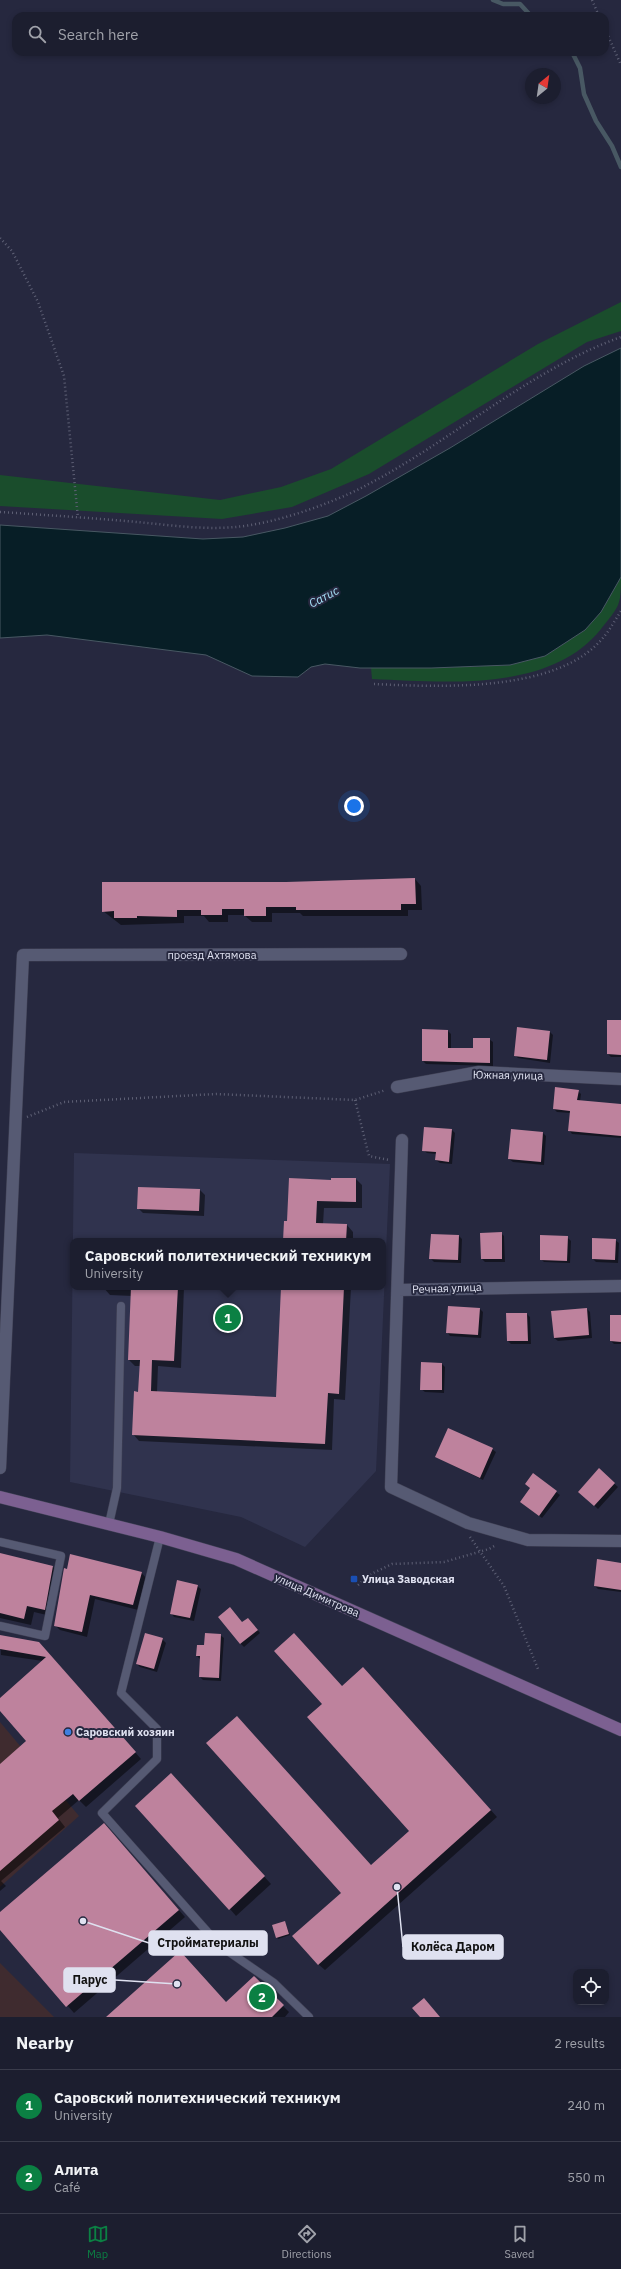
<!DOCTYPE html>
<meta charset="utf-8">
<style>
body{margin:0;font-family:"IBM Plex Sans",sans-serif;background:#252737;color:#f1f3f6}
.controls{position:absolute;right:12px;bottom:12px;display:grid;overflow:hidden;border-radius:8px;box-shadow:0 2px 6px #0003}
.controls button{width:36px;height:36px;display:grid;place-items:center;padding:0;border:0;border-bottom:1px solid #3a3c4b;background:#1c1e2f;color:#f1f3f6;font:20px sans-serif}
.compass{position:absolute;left:525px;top:68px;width:36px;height:36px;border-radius:50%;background:#1c1e2f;box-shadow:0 2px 6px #0003;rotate:29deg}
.you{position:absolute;left:354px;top:806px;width:14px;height:14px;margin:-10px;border:3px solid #fff;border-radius:50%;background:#1a73e8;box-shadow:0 0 0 6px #1a73e833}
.badge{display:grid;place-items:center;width:26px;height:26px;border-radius:50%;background:#0b8043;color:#fff;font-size:13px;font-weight:700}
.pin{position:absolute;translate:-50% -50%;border:2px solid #fff;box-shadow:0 1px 4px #0006}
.popup{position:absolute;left:70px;top:1238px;width:316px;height:52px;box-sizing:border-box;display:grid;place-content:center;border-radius:8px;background:#1c1e2f;filter:drop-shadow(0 1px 3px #0005);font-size:13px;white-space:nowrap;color:#a0a2aa}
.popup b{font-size:15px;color:#f1f3f6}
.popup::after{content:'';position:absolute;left:50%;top:100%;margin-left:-8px;border:8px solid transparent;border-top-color:#1c1e2f}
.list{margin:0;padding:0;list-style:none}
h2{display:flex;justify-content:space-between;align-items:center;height:52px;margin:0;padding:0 16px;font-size:17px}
h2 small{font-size:13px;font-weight:400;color:#a0a2aa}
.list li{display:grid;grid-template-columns:26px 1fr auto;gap:12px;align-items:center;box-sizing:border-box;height:72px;padding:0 16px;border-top:1px solid #3a3c4b}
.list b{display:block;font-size:15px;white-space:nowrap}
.list p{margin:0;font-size:13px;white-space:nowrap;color:#a0a2aa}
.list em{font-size:13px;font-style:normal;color:#a0a2aa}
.icon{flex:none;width:22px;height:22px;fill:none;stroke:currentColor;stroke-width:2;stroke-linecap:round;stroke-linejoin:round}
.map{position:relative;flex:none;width:621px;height:2017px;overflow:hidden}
.search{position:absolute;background:#1c1e2f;box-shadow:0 2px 6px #0003;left:12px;right:12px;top:12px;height:44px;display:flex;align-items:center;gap:10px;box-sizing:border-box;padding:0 14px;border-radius:12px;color:#a0a2aa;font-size:15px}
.sheet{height:196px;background:#1c1e2f}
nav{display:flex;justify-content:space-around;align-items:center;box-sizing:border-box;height:56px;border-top:1px solid #3a3c4b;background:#1c1e2f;font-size:11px;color:#a0a2aa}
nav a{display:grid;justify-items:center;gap:2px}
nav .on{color:#0b8043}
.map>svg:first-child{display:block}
.industrial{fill:#3f2b2f}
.built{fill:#30334e;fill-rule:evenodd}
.green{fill:#1a4d2c}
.water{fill:#071e26;stroke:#485863}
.shadow{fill:#0007}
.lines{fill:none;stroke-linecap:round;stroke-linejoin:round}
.stream{stroke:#485863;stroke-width:4.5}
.building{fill:#be829d}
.lane-casing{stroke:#414256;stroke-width:9}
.street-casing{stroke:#414256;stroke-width:13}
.secondary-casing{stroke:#414256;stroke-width:13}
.path{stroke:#5e6075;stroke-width:2.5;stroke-dasharray:1 3;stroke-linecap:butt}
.lane{stroke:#565a73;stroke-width:8}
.street{stroke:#565a73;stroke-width:12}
.secondary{stroke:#7c6091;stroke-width:12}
.transit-dot{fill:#1a4fb4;stroke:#26283f;stroke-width:1.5}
.shop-dot{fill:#3f7fe0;stroke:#26283f;stroke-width:1.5}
.labels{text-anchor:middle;stroke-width:4;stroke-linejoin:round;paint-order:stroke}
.street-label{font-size:11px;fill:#dfe1f0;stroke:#26283f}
.poi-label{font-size:11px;font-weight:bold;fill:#dfe1f0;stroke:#26283f;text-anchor:start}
.water-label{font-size:12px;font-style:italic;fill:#a6e0f7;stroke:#26283f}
.leader{fill:none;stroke:#dfe1f0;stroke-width:1.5}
.callout-dot{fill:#dfe1f0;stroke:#26283f;stroke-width:1.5}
.callout{fill:#dfe1f0;stroke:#dfe1f0;stroke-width:1.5}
.callout-label{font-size:12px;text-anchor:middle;font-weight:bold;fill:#111}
</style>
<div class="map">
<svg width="621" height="2017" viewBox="0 0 621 2017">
<rect width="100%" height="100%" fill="#26283f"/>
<path class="industrial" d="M 0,1722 L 79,1816 L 0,1887 Z
M 0,1963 L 54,2017 L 0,2017 Z"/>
<path class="built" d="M 74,1153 L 390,1164 L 376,1471 L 305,1547 L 241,1517 L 70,1482 ZM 73,1241 L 383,1241 L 383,1287 L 73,1287 Z"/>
<path class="green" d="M 621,302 L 621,331 L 587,342 L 369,474 L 292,507 L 222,519 L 0,506 L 0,475 L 220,500 L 281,487 L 331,469 L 538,344 Z
M 621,577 C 621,607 619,606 601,629 C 550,693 445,682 372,679 L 371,668 L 431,668 L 510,665 L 545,656 L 585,630 L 601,612 Z"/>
<path class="water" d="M 621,348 L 621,577 L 601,612 L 585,630 L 545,656 L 510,665 L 431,668 L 360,668 L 325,664 L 311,667 L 298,677 L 252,676 L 206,655 L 47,635 L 0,638 L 0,525 L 203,539 L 243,537 L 285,528 L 328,516 L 366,496 L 450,448 L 584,366 Z"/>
<path class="shadow" d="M 415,879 L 421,886 L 422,910 L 408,910 L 408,916 L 303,916 L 300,913 L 272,913 L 272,922 L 252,922 L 244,915 L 228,915 L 228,922 L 209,922 L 204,916 L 184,916 L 184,923 L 121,925 L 103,911 L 286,883 Z
M 621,1021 L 621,1057 L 611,1057 L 608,1054 Z
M 448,1031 L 451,1034 L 451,1049 L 474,1049 L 489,1039 L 493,1042 L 493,1066 L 426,1064 L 423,1061 Z
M 550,1032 L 553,1035 L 550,1063 L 518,1058 L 515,1055 Z
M 578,1091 L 581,1094 L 580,1101 L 621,1107 L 621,1138 L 572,1134 L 569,1130 L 571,1113 L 557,1112 L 554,1109 Z
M 452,1130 L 455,1133 L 452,1164 L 440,1163 L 436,1160 L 437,1154 L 427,1153 L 423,1150 Z
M 543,1133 L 546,1136 L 544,1165 L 513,1162 L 509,1159 Z
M 356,1179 L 362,1185 L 362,1208 L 324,1208 L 323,1224 L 347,1225 L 353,1232 L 353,1241 L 284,1241 L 288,1222 L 332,1181 Z
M 200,1190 L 205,1195 L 204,1216 L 143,1213 L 138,1208 Z
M 501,1233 L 504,1236 L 505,1262 L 485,1262 L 482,1259 Z
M 459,1236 L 462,1239 L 461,1263 L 434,1262 L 430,1258 Z
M 567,1237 L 571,1241 L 570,1263 L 544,1262 L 541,1259 Z
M 133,1238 L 180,1241 L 133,1241 Z
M 615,1240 L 619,1243 L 618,1263 L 596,1262 L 593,1259 Z
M 103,1287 L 184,1287 L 181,1368 L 158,1366 L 157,1392 L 277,1398 L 282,1287 L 351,1287 L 345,1400 L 334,1399 L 332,1450 L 139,1441 L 133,1434 L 139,1393 L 141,1366 L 135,1366 L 129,1360 L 132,1296 L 110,1295 Z
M 480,1309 L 483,1312 L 481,1338 L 450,1336 L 447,1332 Z
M 587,1309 L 590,1312 L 592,1338 L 558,1341 L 554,1338 Z
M 527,1314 L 530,1317 L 531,1344 L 511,1344 L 508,1341 Z
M 621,1316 L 621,1344 L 614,1344 L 611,1341 Z
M 442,1364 L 445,1367 L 444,1393 L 425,1392 L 421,1389 Z
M 492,1449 L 496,1452 L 483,1480 L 436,1457 Z
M 599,1470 L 618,1487 L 598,1509 L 583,1495 Z
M 533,1475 L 560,1495 L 542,1518 L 521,1502 L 531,1488 Z
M 0,1554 L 53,1567 L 60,1574 L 51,1616 L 34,1612 L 31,1625 L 0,1618 Z
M 621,1564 L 621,1592 L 598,1589 L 595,1586 Z
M 65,1570 L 141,1572 L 146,1578 L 138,1610 L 95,1599 L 87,1637 L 60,1630 L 55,1625 Z
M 197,1586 L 201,1589 L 194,1621 L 174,1617 L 171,1613 Z
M 251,1622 L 260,1633 L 244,1647 L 240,1643 L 242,1623 Z
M 220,1635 L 224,1638 L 221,1681 L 203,1680 L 200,1677 L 200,1659 L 197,1656 Z
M 0,1636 L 45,1649 L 141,1759 L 86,1807 L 79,1800 L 58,1818 L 65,1827 L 1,1881 L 6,1886 L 0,1891 L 0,1765 L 28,1741 L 0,1710 L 0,1699 L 43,1661 L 1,1655 Z
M 162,1639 L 166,1643 L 157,1672 L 140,1667 L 137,1664 Z
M 370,1675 L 497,1817 L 325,1970 L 318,1964 L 372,1867 L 411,1832 L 342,1687 Z
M 178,1781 L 271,1884 L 236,1916 L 230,1909 Z
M 110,1831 L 185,1917 L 74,2013 L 0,1929 L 0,1913 Z
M 285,1922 L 290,1935 L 278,1939 L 277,1937 Z
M 254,1977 L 289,2012 L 285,2017 L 108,2017 L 226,2003 Z"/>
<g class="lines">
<path class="stream" d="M 493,0 L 503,4 L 520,4 L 531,16
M 572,52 L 580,68 L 584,94 L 596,121 L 612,146 L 621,167"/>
</g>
<path class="building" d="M 415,878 L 416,904 L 401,904 L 401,910 L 296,910 L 296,907 L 266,907 L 266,916 L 244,916 L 244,909 L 222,909 L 222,915 L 201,915 L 201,910 L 177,910 L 177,917 L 137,916 L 137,918 L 114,918 L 114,911 L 102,912 L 102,882 L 286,882 Z
M 607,1020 L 621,1020 L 621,1055 L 607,1054 Z
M 517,1027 L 550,1031 L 547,1060 L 514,1056 Z
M 422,1029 L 448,1030 L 448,1048 L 473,1048 L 473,1038 L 490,1038 L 490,1063 L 422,1061 Z
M 555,1087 L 579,1090 L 577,1100 L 621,1104 L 621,1136 L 568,1131 L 570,1111 L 553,1109 Z
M 424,1127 L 452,1129 L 449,1162 L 435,1160 L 436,1152 L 422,1151 Z
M 511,1129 L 543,1132 L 541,1162 L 508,1159 Z
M 289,1178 L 331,1180 L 331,1178 L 356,1178 L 356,1202 L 317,1201 L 316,1223 L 347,1224 L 346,1241 L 283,1241 L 284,1221 L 287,1221 Z
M 138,1187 L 200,1189 L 199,1211 L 137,1209 Z
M 502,1232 L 502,1259 L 481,1259 L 480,1233 Z
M 431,1234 L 459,1235 L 458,1260 L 429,1259 Z
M 540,1235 L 568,1236 L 567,1261 L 540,1260 Z
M 592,1238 L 616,1239 L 615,1260 L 592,1259 Z
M 131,1287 L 178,1287 L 174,1361 L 152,1360 L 151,1391 L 276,1397 L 281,1287 L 344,1287 L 339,1394 L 328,1393 L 325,1444 L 132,1435 L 134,1391 L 138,1392 L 140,1360 L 128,1360 Z
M 448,1306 L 480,1308 L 478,1335 L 446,1333 Z
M 587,1308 L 589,1335 L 554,1338 L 551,1311 Z
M 506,1313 L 527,1313 L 528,1341 L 507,1341 Z
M 610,1315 L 621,1315 L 621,1342 L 610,1341 Z
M 421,1362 L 442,1363 L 442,1390 L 420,1390 Z
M 448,1428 L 493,1448 L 480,1478 L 435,1457 Z
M 599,1468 L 615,1483 L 594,1506 L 578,1492 Z
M 533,1473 L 557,1491 L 539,1516 L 520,1502 L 530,1488 L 525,1484 Z
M 0,1553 L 53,1566 L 45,1610 L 27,1606 L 24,1619 L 0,1613 Z
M 70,1554 L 142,1572 L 133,1605 L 90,1595 L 82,1632 L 54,1626 L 64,1568 L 67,1569 Z
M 597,1559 L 621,1563 L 621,1590 L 594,1586 Z
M 177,1580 L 198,1585 L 190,1618 L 170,1614 Z
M 230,1607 L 242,1622 L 248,1618 L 258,1630 L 240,1644 L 218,1617 Z
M 145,1633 L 163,1638 L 154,1669 L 136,1664 Z
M 205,1633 L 221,1634 L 219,1678 L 199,1677 L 200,1656 L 196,1656 L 197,1645 L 204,1645 Z
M 294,1633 L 342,1686 L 363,1667 L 491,1810 L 318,1965 L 292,1936 L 341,1893 L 206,1743 L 237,1716 L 371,1865 L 409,1831 L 307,1717 L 322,1704 L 274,1651 Z
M 0,1635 L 39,1642 L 136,1752 L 79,1801 L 73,1794 L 52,1811 L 59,1820 L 0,1871 L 0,1764 L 26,1741 L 0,1711 L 0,1698 L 46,1657 L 0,1649 Z
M 171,1773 L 265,1876 L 229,1910 L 135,1806 Z
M 104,1823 L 179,1910 L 66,2007 L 0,1930 L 0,1912 Z
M 285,1921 L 289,1934 L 276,1938 L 272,1925 Z
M 180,1951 L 226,2002 L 254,1976 L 284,2005 L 272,2017 L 106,2017 Z
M 424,1998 L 440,2017 L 420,2017 L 412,2008 Z"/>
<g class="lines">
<g class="lane-casing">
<path id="lane" d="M 109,1524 L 117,1488 L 121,1306
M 160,1537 L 121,1693 L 157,1729 L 157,1759 L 102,1813 L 219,1945 L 274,1983 L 309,2017
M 0,1542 L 61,1556 L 45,1636 L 0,1626"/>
</g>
<g class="street-casing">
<path id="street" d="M 397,1087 L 479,1072 L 621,1079
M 402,1140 L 391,1487 L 468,1523 L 528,1540 L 621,1541
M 398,1290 L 621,1286
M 0,1468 L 23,955 L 401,954"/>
</g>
<g class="secondary-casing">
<path id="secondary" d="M 0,1497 L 160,1537 L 236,1559 L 621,1730"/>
</g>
<path class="path" d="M 592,0 L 599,16
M 605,29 L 621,65
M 0,238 L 12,251 L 38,302 L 64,376 L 78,518
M 0,512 C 46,515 92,518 137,522 C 169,525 203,530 235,527 C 273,524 328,505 363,487 C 451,442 527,371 621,337
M 374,684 C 439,687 556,693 602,639 C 610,630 615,620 621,611
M 355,1100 L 369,1156 L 389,1160
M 27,1117 L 64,1102 L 216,1094 L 355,1100 L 386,1090
M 470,1537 L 504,1586 L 538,1669
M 358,1585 L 371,1574 L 392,1564 L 444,1562 L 489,1549 L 496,1545"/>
<use href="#lane" class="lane"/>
<use href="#street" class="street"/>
<use href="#secondary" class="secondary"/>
</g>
<rect class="transit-dot" x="350" y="1575" width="8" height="8" rx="2"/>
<circle class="shop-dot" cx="68" cy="1732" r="4"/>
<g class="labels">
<g class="street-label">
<text x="212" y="959">проезд Ахтямова</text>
<text transform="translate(508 1075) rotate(1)" y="4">Южная улица</text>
<text transform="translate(447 1288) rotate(-2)" y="4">Речная улица</text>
<text transform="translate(317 1595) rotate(24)" y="4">улица Димитрова</text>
</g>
<g class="poi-label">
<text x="362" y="1583">Улица Заводская</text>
<text x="76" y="1736">Саровский хозяин</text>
</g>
<g class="water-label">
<text transform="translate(324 597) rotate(-28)" y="4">Сатис</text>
</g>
</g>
<path class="leader" d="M83 1921L149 1943M397 1887L403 1947M177 1984L115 1980"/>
<g class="callout-dot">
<circle cx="83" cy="1921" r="4"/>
<circle cx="397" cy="1887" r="4"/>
<circle cx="177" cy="1984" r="4"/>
</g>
<g class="callout">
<rect x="149" y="1931" width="118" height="24" rx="4"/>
<rect x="403" y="1935" width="100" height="24" rx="4"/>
<rect x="64" y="1968" width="51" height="24" rx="4"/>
</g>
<g class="callout-label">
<text x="208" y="1947">Стройматериалы</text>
<text x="453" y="1951">Колёса Даром</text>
<text x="90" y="1984">Парус</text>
</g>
</svg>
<div class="controls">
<button><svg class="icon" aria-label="locate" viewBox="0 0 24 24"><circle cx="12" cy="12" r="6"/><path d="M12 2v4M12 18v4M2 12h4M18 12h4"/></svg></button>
</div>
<svg class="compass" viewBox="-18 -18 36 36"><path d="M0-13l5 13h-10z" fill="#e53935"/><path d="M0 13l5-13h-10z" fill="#a0a2aa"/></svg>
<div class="you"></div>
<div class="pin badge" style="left:228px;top:1318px">1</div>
<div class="popup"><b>Саровский политехнический техникум</b>University</div>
<div class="pin badge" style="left:262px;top:1997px">2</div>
<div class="search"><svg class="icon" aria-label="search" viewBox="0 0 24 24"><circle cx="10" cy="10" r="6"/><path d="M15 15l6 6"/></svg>Search here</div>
</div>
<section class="sheet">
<h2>Nearby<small>2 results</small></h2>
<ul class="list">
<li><span class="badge">1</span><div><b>Саровский политехнический техникум</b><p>University</p></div><em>240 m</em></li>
<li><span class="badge">2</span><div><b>Алита</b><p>Café</p></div><em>550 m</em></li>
</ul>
</section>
<nav>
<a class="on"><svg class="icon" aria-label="map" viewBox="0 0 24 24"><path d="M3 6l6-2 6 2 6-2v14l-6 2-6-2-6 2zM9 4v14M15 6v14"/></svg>Map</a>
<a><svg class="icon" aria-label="directions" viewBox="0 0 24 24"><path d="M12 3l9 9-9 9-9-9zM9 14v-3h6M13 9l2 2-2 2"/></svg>Directions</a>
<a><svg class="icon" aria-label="saved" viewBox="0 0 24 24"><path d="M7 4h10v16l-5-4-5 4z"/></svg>Saved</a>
</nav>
